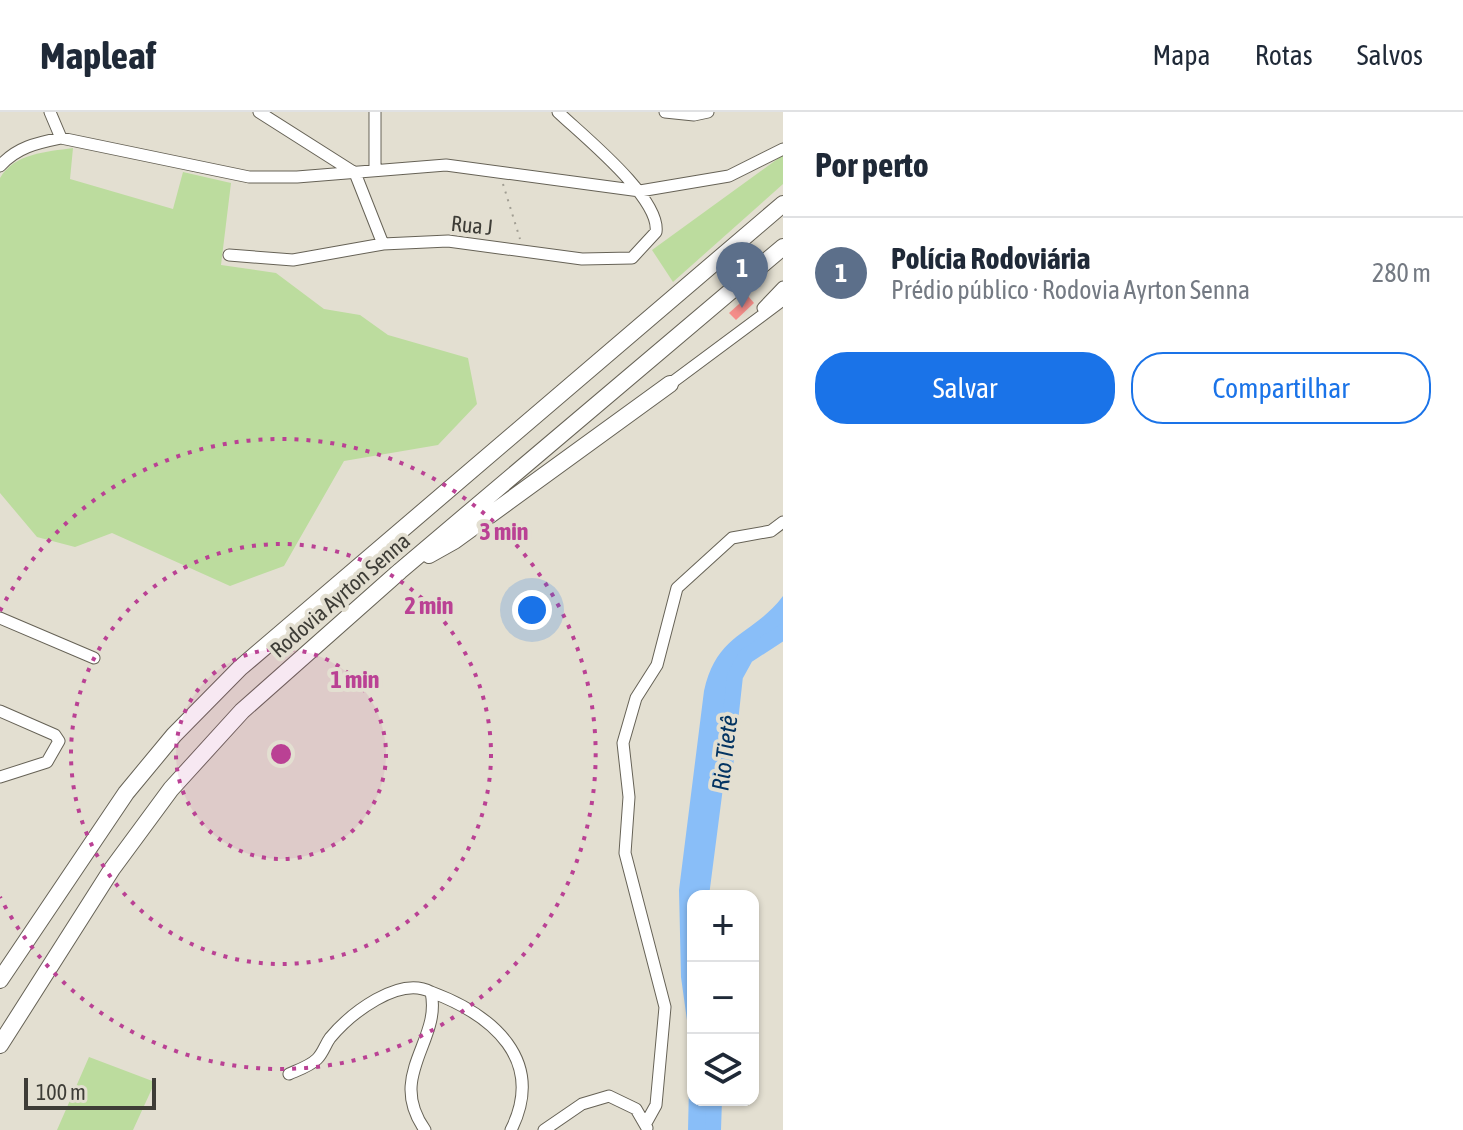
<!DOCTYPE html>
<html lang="pt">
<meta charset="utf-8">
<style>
body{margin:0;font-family:"Asap Condensed",sans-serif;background:#f2f2f3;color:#1f2937}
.controls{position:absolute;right:24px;bottom:24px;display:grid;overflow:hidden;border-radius:16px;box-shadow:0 2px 6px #0004}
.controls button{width:72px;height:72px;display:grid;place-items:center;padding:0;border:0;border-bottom:2px solid #e0e1e3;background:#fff;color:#1f2937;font:40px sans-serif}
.scale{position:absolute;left:24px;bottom:20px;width:132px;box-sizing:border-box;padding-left:8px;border:4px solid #3e3d37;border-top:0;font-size:22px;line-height:28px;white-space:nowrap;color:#3e3d37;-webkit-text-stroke:6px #e3dfd1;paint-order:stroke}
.you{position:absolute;left:532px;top:498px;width:28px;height:28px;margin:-20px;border:6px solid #fff;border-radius:50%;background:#1a73e8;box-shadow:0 0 0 12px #1a73e833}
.badge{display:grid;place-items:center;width:52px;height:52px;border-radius:50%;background:#1a73e8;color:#fff;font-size:26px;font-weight:700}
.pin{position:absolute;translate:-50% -66px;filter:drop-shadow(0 2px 4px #0008)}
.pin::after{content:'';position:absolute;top:42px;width:28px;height:24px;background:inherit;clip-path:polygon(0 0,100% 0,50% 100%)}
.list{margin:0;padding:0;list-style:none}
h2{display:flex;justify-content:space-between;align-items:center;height:104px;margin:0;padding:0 32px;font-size:34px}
h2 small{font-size:26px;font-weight:400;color:#747a83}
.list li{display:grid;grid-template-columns:52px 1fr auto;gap:24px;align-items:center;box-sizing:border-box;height:112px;padding:0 32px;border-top:2px solid #e0e1e3}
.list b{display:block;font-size:30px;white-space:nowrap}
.list p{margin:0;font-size:26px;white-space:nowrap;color:#747a83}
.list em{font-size:26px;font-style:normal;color:#747a83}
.actions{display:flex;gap:16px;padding:24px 32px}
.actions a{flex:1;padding:18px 0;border:2px solid #1a73e8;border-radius:32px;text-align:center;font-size:28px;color:#1a73e8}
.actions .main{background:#1a73e8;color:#fff}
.icon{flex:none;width:44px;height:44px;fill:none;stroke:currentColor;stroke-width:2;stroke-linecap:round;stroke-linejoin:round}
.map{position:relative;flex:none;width:783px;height:1018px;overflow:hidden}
header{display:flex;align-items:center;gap:48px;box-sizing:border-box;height:112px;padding:0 40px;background:#fff;border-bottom:2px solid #e0e1e3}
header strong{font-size:38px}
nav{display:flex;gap:44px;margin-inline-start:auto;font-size:28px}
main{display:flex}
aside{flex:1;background:#fff}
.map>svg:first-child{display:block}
.green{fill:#bcdc9e}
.water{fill:#89bef8}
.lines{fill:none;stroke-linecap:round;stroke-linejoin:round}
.river{stroke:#89bef8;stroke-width:16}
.building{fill:#f58e8a}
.minor-casing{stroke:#666256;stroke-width:13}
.highway-casing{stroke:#666256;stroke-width:18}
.path{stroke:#a09d92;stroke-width:2;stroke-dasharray:2 6;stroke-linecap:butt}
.minor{stroke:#fff;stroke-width:11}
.highway{stroke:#fff;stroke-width:16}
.ring{fill:none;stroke:#ba4194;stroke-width:4;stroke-dasharray:4 8}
.labels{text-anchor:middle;stroke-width:8;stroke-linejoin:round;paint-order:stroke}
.street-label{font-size:22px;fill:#3e3d37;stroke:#e3dfd1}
.water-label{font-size:24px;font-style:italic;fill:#033462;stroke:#e3dfd1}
.centre{fill:#ba4194;stroke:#e3dfd1;stroke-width:4}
.ring-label{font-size:24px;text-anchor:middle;font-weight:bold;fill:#ba4194;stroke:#e3dfd1;stroke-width:8;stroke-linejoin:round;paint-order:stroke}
</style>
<header>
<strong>Mapleaf</strong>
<nav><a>Mapa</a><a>Rotas</a><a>Salvos</a></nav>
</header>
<main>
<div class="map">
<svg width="783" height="1018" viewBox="0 0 783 1018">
<rect width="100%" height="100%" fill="#e3dfd1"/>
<path class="green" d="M 73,36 L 70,67 L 173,97 L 183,60 L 231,71 L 221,153 L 276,161 L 324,197 L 360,203 L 388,223 L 468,246 L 477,292 L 438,333 L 344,349 L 284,454 L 230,474 L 112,421 L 75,435 L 37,425 L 0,381 L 0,66 C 15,41 46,40 73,36 Z
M 783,43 L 783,72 L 673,170 L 652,138 Z
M 89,945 L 155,970 L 133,1018 L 57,1018 Z"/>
<path class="water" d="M 783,484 L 783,522 L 746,538 C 731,571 723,600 728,637 L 709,784 L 693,784 L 693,988 L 713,988 L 710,1018 L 688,1018 L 690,930 L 681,865 L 679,778 L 704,579 C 717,520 753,524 783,484 Z"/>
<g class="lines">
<path class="river" d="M 725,655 L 735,564 L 746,544 L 783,520
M 713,1018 L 714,988"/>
</g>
<path class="building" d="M 748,184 L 754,191 L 736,208 L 729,201 Z"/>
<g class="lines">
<g class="minor-casing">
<path id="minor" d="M 50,0 L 61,26
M 259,0 L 355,61
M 375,0 L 375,58
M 665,0 L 694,3 L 708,0
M 0,54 C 17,35 37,31 61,26 L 249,65 L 297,65 L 446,53 L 640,79 L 729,64 L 783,37
M 355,61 L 383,132
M 229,143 L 293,148 L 383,132 L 448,129 L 582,147 L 632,146 L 656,120 C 661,86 582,23 558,0
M 763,196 L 783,175
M 670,272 L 783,188
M 0,506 L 94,546
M 0,599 L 55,623 L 59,629 L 47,650 L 0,665
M 431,880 C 493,903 546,948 511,1018
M 289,962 C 298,958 310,954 317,947 C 323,941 325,933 330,926 C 350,902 399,863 431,880 C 442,929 386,963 425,1018
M 646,1011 L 656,993 L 665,895 L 625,741 L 629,685 L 623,631 L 636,586 L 657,553 L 677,476 L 732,426 L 771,419 L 783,410
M 544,1018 L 582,992 L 609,984 L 636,997 L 647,1016"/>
</g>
<g class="highway-casing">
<path id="highway" d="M 429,443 L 454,429 L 670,272
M 0,868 L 126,681 L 174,623 L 240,556 L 783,92
M 0,933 L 112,757 L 171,677 L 242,599 L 400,459 L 783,135"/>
</g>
<path class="path" d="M 503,72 L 520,127"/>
<use href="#minor" class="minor"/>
<use href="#highway" class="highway"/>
</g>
<circle cx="281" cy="642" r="105" fill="#ba4194" fill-opacity=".12"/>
<g class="ring">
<circle cx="281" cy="642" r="105"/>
<circle cx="281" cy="642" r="210"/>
<path d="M0 499A315 315 0 1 1 0 785"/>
</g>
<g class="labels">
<g class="street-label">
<text transform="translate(472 113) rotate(6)" y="8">Rua J</text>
<text transform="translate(340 483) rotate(-41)" y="8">Rodovia Ayrton Senna</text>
</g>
<g class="water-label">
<text transform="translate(725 641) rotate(-83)" y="8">Rio Tietê</text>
</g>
</g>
<circle cx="281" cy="642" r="12" class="centre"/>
<g class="ring-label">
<text x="504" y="428">3 min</text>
<text x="429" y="502">2 min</text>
<text x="355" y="576">1 min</text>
</g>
</svg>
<div class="controls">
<button>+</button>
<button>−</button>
<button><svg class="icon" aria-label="layers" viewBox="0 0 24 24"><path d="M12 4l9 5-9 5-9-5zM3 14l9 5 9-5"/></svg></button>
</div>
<div class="scale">100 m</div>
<div class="you"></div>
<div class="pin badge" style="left:742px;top:196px;background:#5c6f8a">1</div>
</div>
<aside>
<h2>Por perto<small></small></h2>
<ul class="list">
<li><span class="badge" style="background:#5c6f8a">1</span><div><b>Polícia Rodoviária</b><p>Prédio público · Rodovia Ayrton Senna</p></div><em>280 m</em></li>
</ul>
<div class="actions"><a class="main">Salvar</a><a>Compartilhar</a></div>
</aside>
</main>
